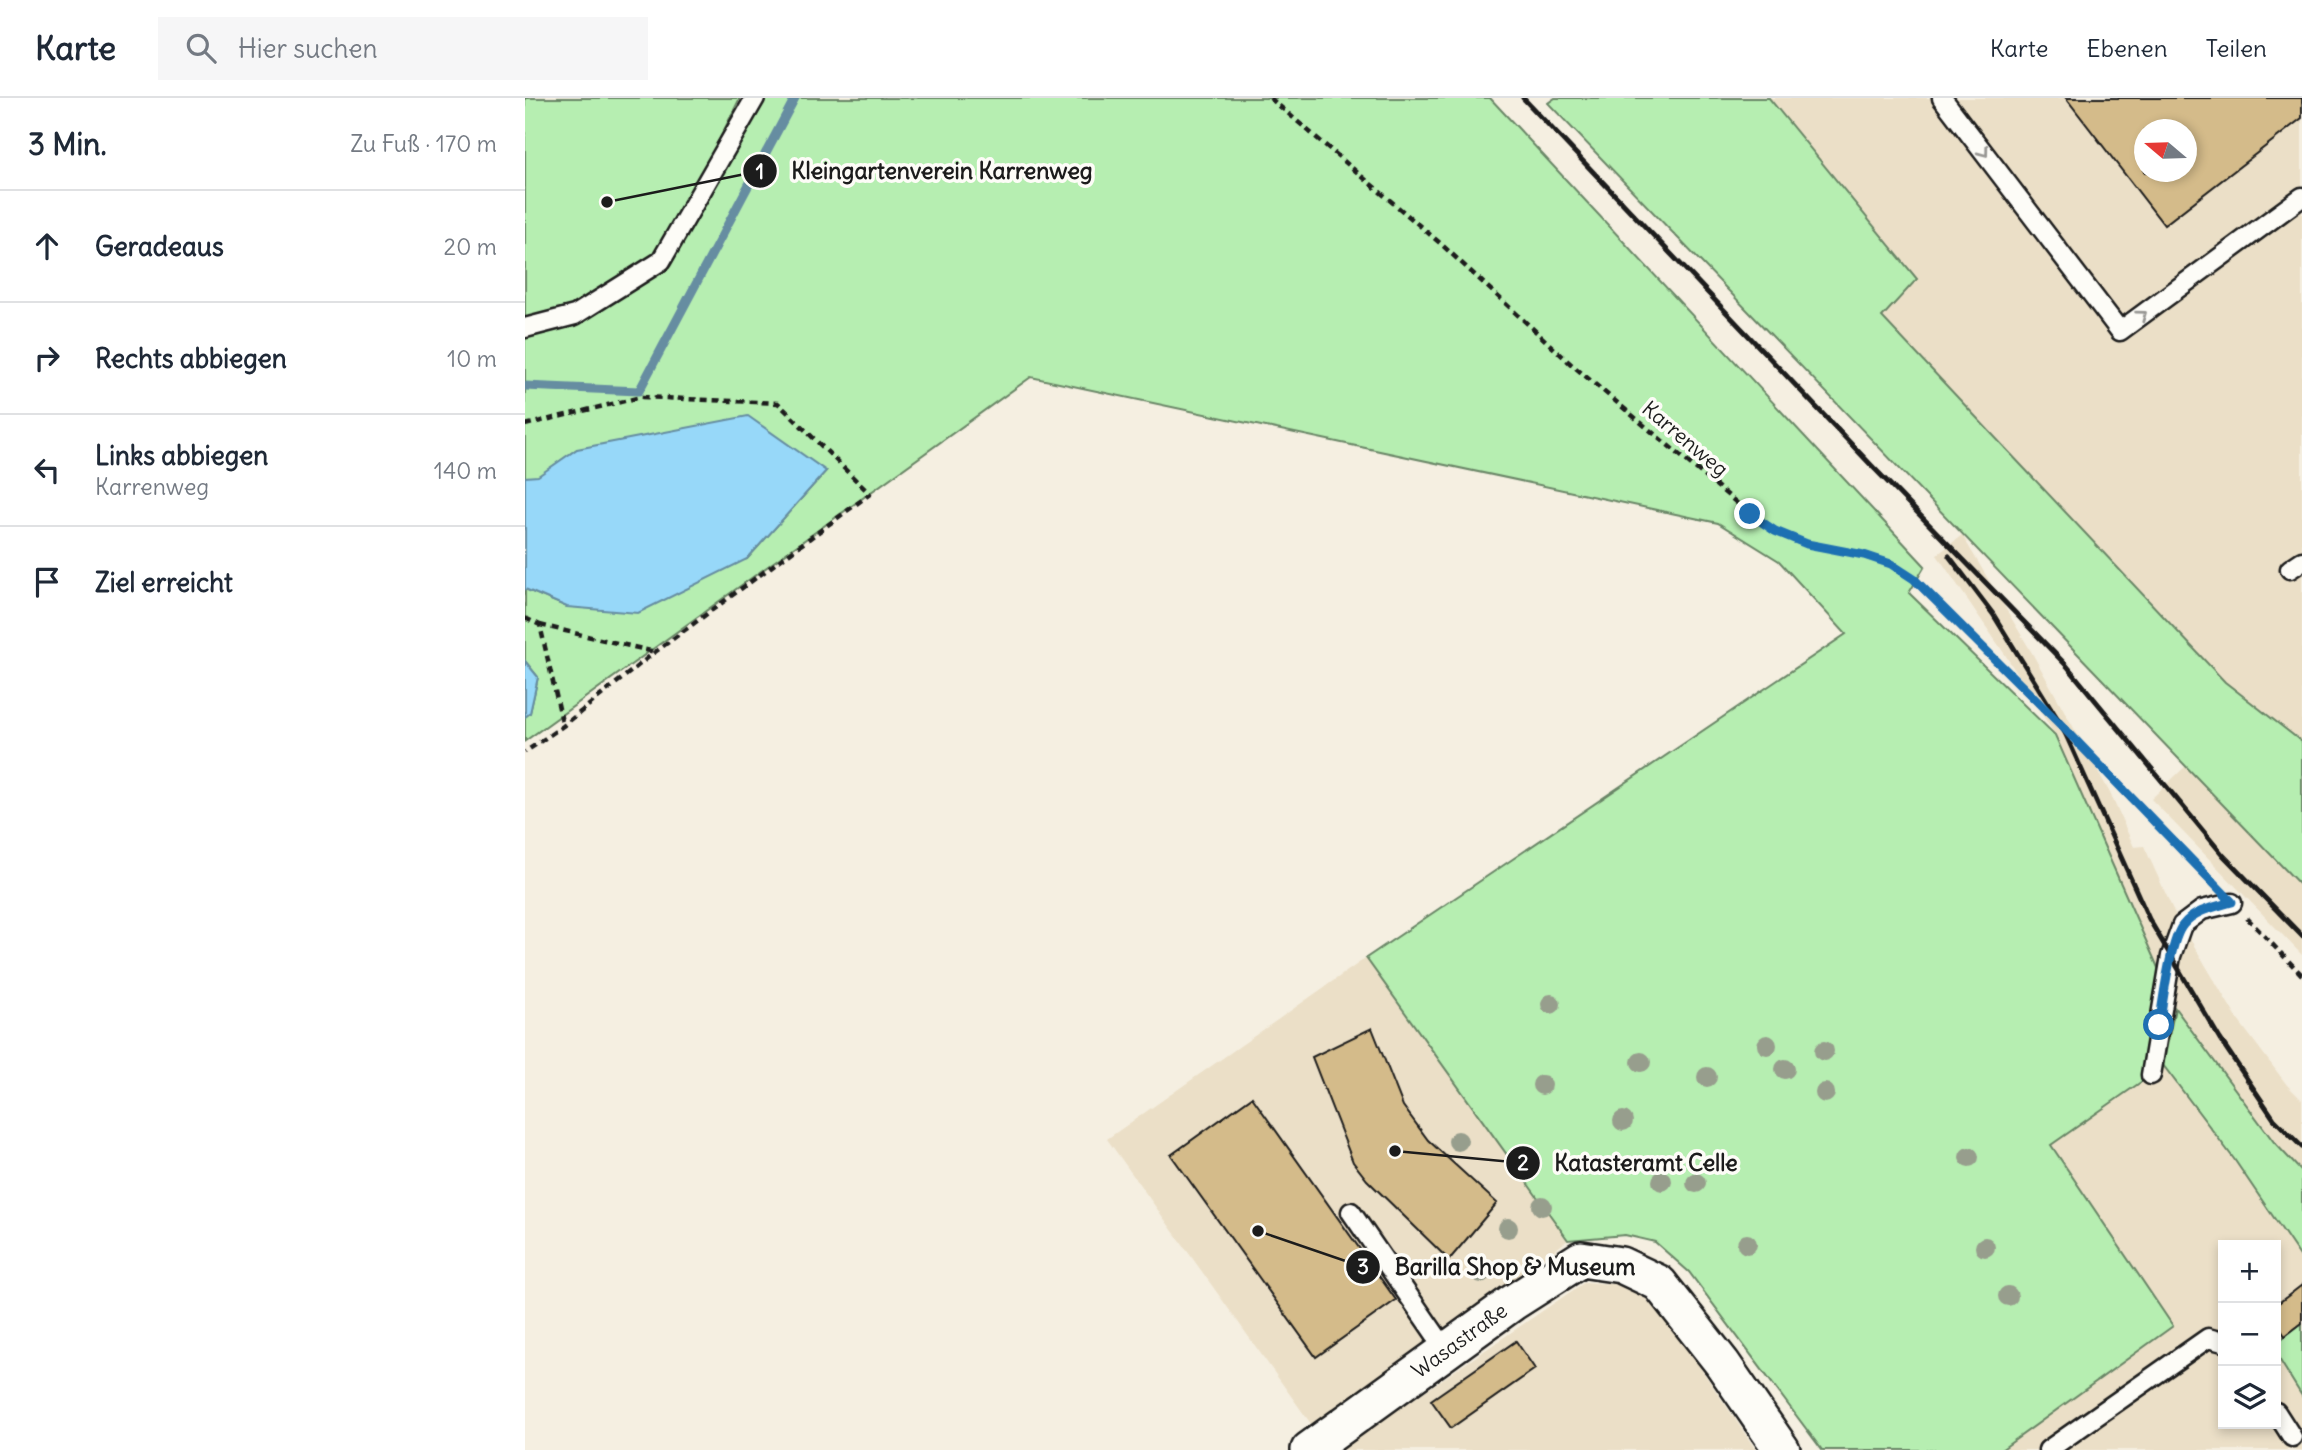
<!DOCTYPE html>
<html lang="de">
<meta charset="utf-8">
<style>
body{margin:0;font-family:Delius,sans-serif;background:#f6f6f7;color:#1f2937}
.controls{position:absolute;right:21px;bottom:21px;display:grid;overflow:hidden;border-radius:0px;box-shadow:0 4px 10px #0003}
.controls button{width:63px;height:63px;display:grid;place-items:center;padding:0;border:0;border-bottom:2px solid #e0e1e3;background:#fff;color:#1f2937;font:35px sans-serif}
.compass{position:absolute;left:1609px;top:21px;width:63px;height:63px;border-radius:50%;background:#fff;box-shadow:0 4px 10px #0003;rotate:289deg}
.stop{position:absolute;width:21px;height:21px;margin:-16px;border:5px solid #1f6fb2;border-radius:50%;background:#fff}
.stop.end{background:#1f6fb2;border-color:#fff;box-shadow:0 2px 7px #0008}
.list{margin:0;padding:0;list-style:none}
h2{display:flex;justify-content:space-between;align-items:center;height:91px;margin:0;padding:0 28px;font-size:30px}
h2 small{font-size:23px;font-weight:400;color:#747a83}
.list li{display:grid;grid-template-columns:46px 1fr auto;gap:21px;align-items:center;box-sizing:border-box;height:112px;padding:0 28px;border-top:2px solid #e0e1e3}
.list b{display:block;font-size:26px;white-space:nowrap}
.list p{margin:0;font-size:23px;white-space:nowrap;color:#747a83}
.list em{font-size:23px;font-style:normal;color:#747a83}
.icon{flex:none;width:38px;height:38px;fill:none;stroke:currentColor;stroke-width:2;stroke-linecap:round;stroke-linejoin:round}
.map{position:relative;flex:none;width:1777px;height:1352px;overflow:hidden}
header{display:flex;align-items:center;gap:42px;box-sizing:border-box;height:98px;padding:0 35px;background:#fff;border-bottom:2px solid #e0e1e3}
header strong{font-size:33px}
nav{display:flex;gap:38px;margin-inline-start:auto;font-size:24px}
.search{width:490px;height:63px;background:#f6f6f7;display:flex;align-items:center;gap:18px;box-sizing:border-box;padding:0 24px;border-radius:0px;color:#747a83;font-size:26px}
main{display:flex}
aside{flex:1;background:#fff}
.map>svg:first-child{display:block}
.built{fill:#ebdfc7;fill-rule:evenodd}
.green{fill:#b6eeb1;stroke:#698566;stroke-width:2}
.water{fill:#97d8f9;stroke:#668da1;stroke-width:2}
.lines{fill:none;stroke-linecap:round;stroke-linejoin:round}
.stream{stroke:#668da1;stroke-width:9}
.building{fill:#d4bb8a;stroke:#1c1c1c;stroke-width:2;fill-rule:evenodd}
.lane-casing{stroke:#1c1c1c;stroke-width:23}
.street-casing{stroke:#1c1c1c;stroke-width:40}
.path{stroke:#1c1c1c;stroke-width:4.5;stroke-dasharray:7 5;stroke-linecap:butt}
.lane{stroke:#fdfcf7;stroke-width:18}
.street{stroke:#fdfcf7;stroke-width:35}
.rail{stroke:#1c1c1c;stroke-width:5}
.tree{fill:#979e8d}
.oneway{stroke:#989794}
.route{stroke:#1f6fb2;stroke-width:9}
.labels{text-anchor:middle;stroke-width:7;stroke-linejoin:round;paint-order:stroke}
.street-label{font-size:21px;fill:#1c1c1c;stroke:#fdfcf7}
.leader{fill:none;stroke:#1c1c1c;stroke-width:2.5}
.callout-dot{fill:#1c1c1c;stroke:#fdfcf7;stroke-width:2.5}
.mark-label{font-size:21px;text-anchor:middle;font-weight:bold;fill:#fff}
.callout-label{font-size:23px;text-anchor:middle;font-weight:bold;fill:#1c1c1c;stroke:#fdfcf7;stroke-width:7;stroke-linejoin:round;paint-order:stroke}
</style>
<header>
<strong>Karte</strong>
<div class="search"><svg class="icon" aria-label="search" viewBox="0 0 24 24"><circle cx="10" cy="10" r="6"/><path d="M15 15l6 6"/></svg>Hier suchen</div>
<nav><a>Karte</a><a>Ebenen</a><a>Teilen</a></nav>
</header>
<main>
<aside>
<h2>3 Min.<small>Zu Fuß · 170 m</small></h2>
<ul class="list">
<li><svg class="icon" aria-label="ahead" viewBox="0 0 24 24"><path d="M12 20V5M6 11l6-6 6 6"/></svg><div><b>Geradeaus</b></div><em>20 m</em></li>
<li><svg class="icon" aria-label="right" viewBox="0 0 24 24"><path d="M7 20v-9h11M14 6l5 5-5 5"/></svg><div><b>Rechts abbiegen</b></div><em>10 m</em></li>
<li><svg class="icon" aria-label="left" viewBox="0 0 24 24"><path d="M17 20v-9H6M10 6l-5 5 5 5"/></svg><div><b>Links abbiegen</b><p>Karrenweg</p></div><em>140 m</em></li>
<li><svg class="icon" aria-label="arrive" viewBox="0 0 24 24"><path d="M6 21V4h12l-3 4 3 4H6"/></svg><div><b>Ziel erreicht</b></div></li>
</ul>
</aside>
<div class="map">
<svg width="1777" height="1352" viewBox="0 0 1777 1352">
<rect width="100%" height="100%" fill="#f5efe1"/>
<filter id="ink" filterUnits="userSpaceOnUse"><feTurbulence type="fractalNoise" baseFrequency=".0143" numOctaves="2"/><feDisplacementMap in="SourceGraphic" scale="14" xChannelSelector="R" yChannelSelector="G"/><feConvolveMatrix kernelMatrix="1 2 1 2 8 2 1 2 1" color-interpolation-filters="sRGB"/></filter>
<g filter="url(#ink)">
<path class="built" d="M 1244,0 L 1777,0 L 1777,644 L 1700,584 L 1356,219 L 1392,180 ZM 1619,32 L 1661,32 L 1661,74 L 1619,74 Z
M 1437,437 L 1507,555 L 1585,695 L 1609,749 L 1619,748 L 1649,814 L 1713,922 L 1762,987 L 1777,1002 L 1777,1352 L 1476,1352 L 1648,1229 L 1526,1046 L 1626,977 L 1638,881 L 1530,637 L 1481,558 L 1412,457 ZM 1698,1147 L 1751,1147 L 1751,1326 L 1698,1326 Z
M 1662,667 L 1777,789 L 1777,857 L 1626,701 Z
M 841,860 L 1043,1142 L 789,1330 L 582,1041 Z
M 1060,1184 L 1097,1187 L 1118,1198 L 1140,1218 L 1231,1352 L 814,1352 Z"/>
<path class="green" d="M 0,0 L 215,0 L 141,149 L 230,0 L 965,0 L 1400,468 L 1384,495 L 1530,637 L 1638,881 L 1626,977 L 1526,1047 L 1648,1228 L 1476,1352 L 1297,1352 L 1164,1174 L 1130,1144 L 1100,1137 L 1043,1142 L 841,860 L 1321,536 L 1254,463 L 1193,425 L 506,279 L 0,643 L 0,619 L 5,615 L 13,579 L 0,563 L 0,491 L 42,509 L 222,461 L 301,373 L 52,351 L 13,379 L 0,379 Z
M 1030,0 L 1244,0 L 1392,181 L 1357,219 L 1700,584 L 1777,644 L 1777,789 L 1023,5 Z
M 1650,910 L 1749,1044 L 1777,1074 L 1777,1161 L 1709,1061 L 1638,967 Z
M 1777,1225 L 1777,1298 L 1751,1256 L 1751,1245 Z"/>
<path class="water" d="M 223,318 L 301,373 L 222,461 L 113,515 L 42,509 L 0,491 L 0,379 L 13,378 L 52,351 Z
M 0,563 L 13,579 L 5,615 L 0,619 Z"/>
<g class="lines">
<path class="stream" d="M 0,288 L 114,293 L 270,0"/>
</g>
<path class="building" d="M 1541,0 L 1777,0 L 1777,20 L 1639,127 ZM 1619,32 L 1661,32 L 1661,74 L 1619,74 Z
M 847,930 L 878,1008 L 903,1042 L 972,1105 L 924,1162 L 842,1082 L 828,1064 L 787,959 Z
M 727,999 L 871,1202 L 791,1259 L 646,1057 Z
M 1777,1187 L 1777,1225 L 1760,1238 L 1751,1224 L 1751,1207 Z
M 991,1243 L 1010,1271 L 926,1330 L 906,1302 Z"/>
<g class="lines">
<g class="lane-casing">
<path id="lane" d="M 1417,0 L 1595,233 L 1777,99
M 0,230 L 50,217 L 136,163 L 230,0
M 1765,471 L 1777,463
M 1626,977 L 1646,858 L 1657,827 L 1677,812 L 1707,805
M 826,1114 L 921,1252
M 1751,1314 L 1767,1339
M 1523,1352 L 1683,1240 L 1698,1244"/>
</g>
<g class="street-casing">
<g id="street">
<path id="s1" d="M 784,1352 L 987,1205 L 1056,1161 L 1096,1167 L 1134,1185 L 1197,1265 L 1257,1352"/>
</g>
</g>
<path class="path" d="M 745,0 L 915,145 L 1046,266 L 1225,416 L 1250,434 L 1282,446 L 1339,457 L 1366,466 L 1389,481 L 1537,628 L 1689,786
M 0,327 L 116,299 L 253,305 L 345,396 L 130,554 L 38,628 L 0,654
M 0,520 L 15,527 L 38,628
M 15,527 L 130,554
M 1722,820 L 1777,877"/>
<use href="#lane" class="lane"/>
<use href="#street" class="street"/>
<path class="rail" d="M 998,0 L 1349,370 L 1542,568 L 1698,757 L 1777,838
M 1424,458 L 1468,516 L 1537,628 L 1624,821 L 1695,941 L 1749,1021 L 1777,1049"/>
</g>
<g class="tree">
<circle cx="1026" cy="906" r="10"/>
<circle cx="1242" cy="947" r="10"/>
<circle cx="1299" cy="953" r="10"/>
<circle cx="1116" cy="964" r="10"/>
<circle cx="1260" cy="971" r="10"/>
<circle cx="1182" cy="979" r="10"/>
<circle cx="1017" cy="987" r="10"/>
<circle cx="1300" cy="995" r="10"/>
<circle cx="1098" cy="1023" r="10"/>
<circle cx="933" cy="1043" r="10"/>
<circle cx="1444" cy="1059" r="10"/>
<circle cx="1137" cy="1083" r="10"/>
<circle cx="1171" cy="1085" r="10"/>
<circle cx="1017" cy="1108" r="10"/>
<circle cx="983" cy="1130" r="10"/>
<circle cx="1222" cy="1146" r="10"/>
<circle cx="1460" cy="1149" r="10"/>
<circle cx="956" cy="1175" r="10"/>
<circle cx="1483" cy="1198" r="10"/>
</g>
<defs><path id="oneway-chevron" d="M-2-3.5L2.5 0L-2 3.5" fill="none" stroke-width="1.6" stroke-linecap="round" stroke-linejoin="round" transform="scale(1.75)"/></defs>
<g class="oneway">
<use href="#oneway-chevron" transform="translate(1459 54) rotate(53)"/>
<use href="#oneway-chevron" transform="translate(1617 217) rotate(-36)"/>
</g>
</g>
<g class="lines" filter="url(#ink)">
<path class="route" d="M 1225,416 L 1250,433 L 1282,446 L 1339,457 L 1366,466 L 1389,481 L 1537,628 L 1707,804 C 1690,809 1670,812 1658,827 C 1645,842 1638,905 1634,927"/>
</g>
<g class="labels">
<g class="street-label">
<text transform="translate(1160 341) rotate(40)" y="7">Karrenweg</text>
<text dy="7" stroke="none"><textPath href="#s1" startOffset="186">Wasastraße</textPath></text>
</g>
</g>
<path class="leader" d="M82 104L235 73M870 1053L998 1065M733 1133L838 1169"/>
<g class="callout-dot">
<circle cx="82" cy="104" r="7"/>
<circle cx="870" cy="1053" r="7"/>
<circle cx="733" cy="1133" r="7"/>
<circle cx="235" cy="73" r="18"/>
<circle cx="998" cy="1065" r="18"/>
<circle cx="838" cy="1169" r="18"/>
</g>
<g class="mark-label">
<text x="235" y="81">1</text>
<text x="998" y="1072">2</text>
<text x="838" y="1176">3</text>
</g>
<g class="callout-label">
<text x="417" y="81">Kleingartenverein Karrenweg</text>
<text x="1121" y="1073">Katasteramt Celle</text>
<text x="990" y="1177">Barilla Shop &amp; Museum</text>
</g>
</svg>
<div class="controls">
<button>+</button>
<button>−</button>
<button><svg class="icon" aria-label="layers" viewBox="0 0 24 24"><path d="M12 4l9 5-9 5-9-5zM3 14l9 5 9-5"/></svg></button>
</div>
<svg class="compass" viewBox="-18 -18 36 36"><path d="M0-13l5 13h-10z" fill="#e53935"/><path d="M0 13l5-13h-10z" fill="#747a83"/></svg>
<div class="stop" style="left:1634px;top:927px"></div>
<div class="stop end" style="left:1225px;top:416px"></div>
</div>
</main>
